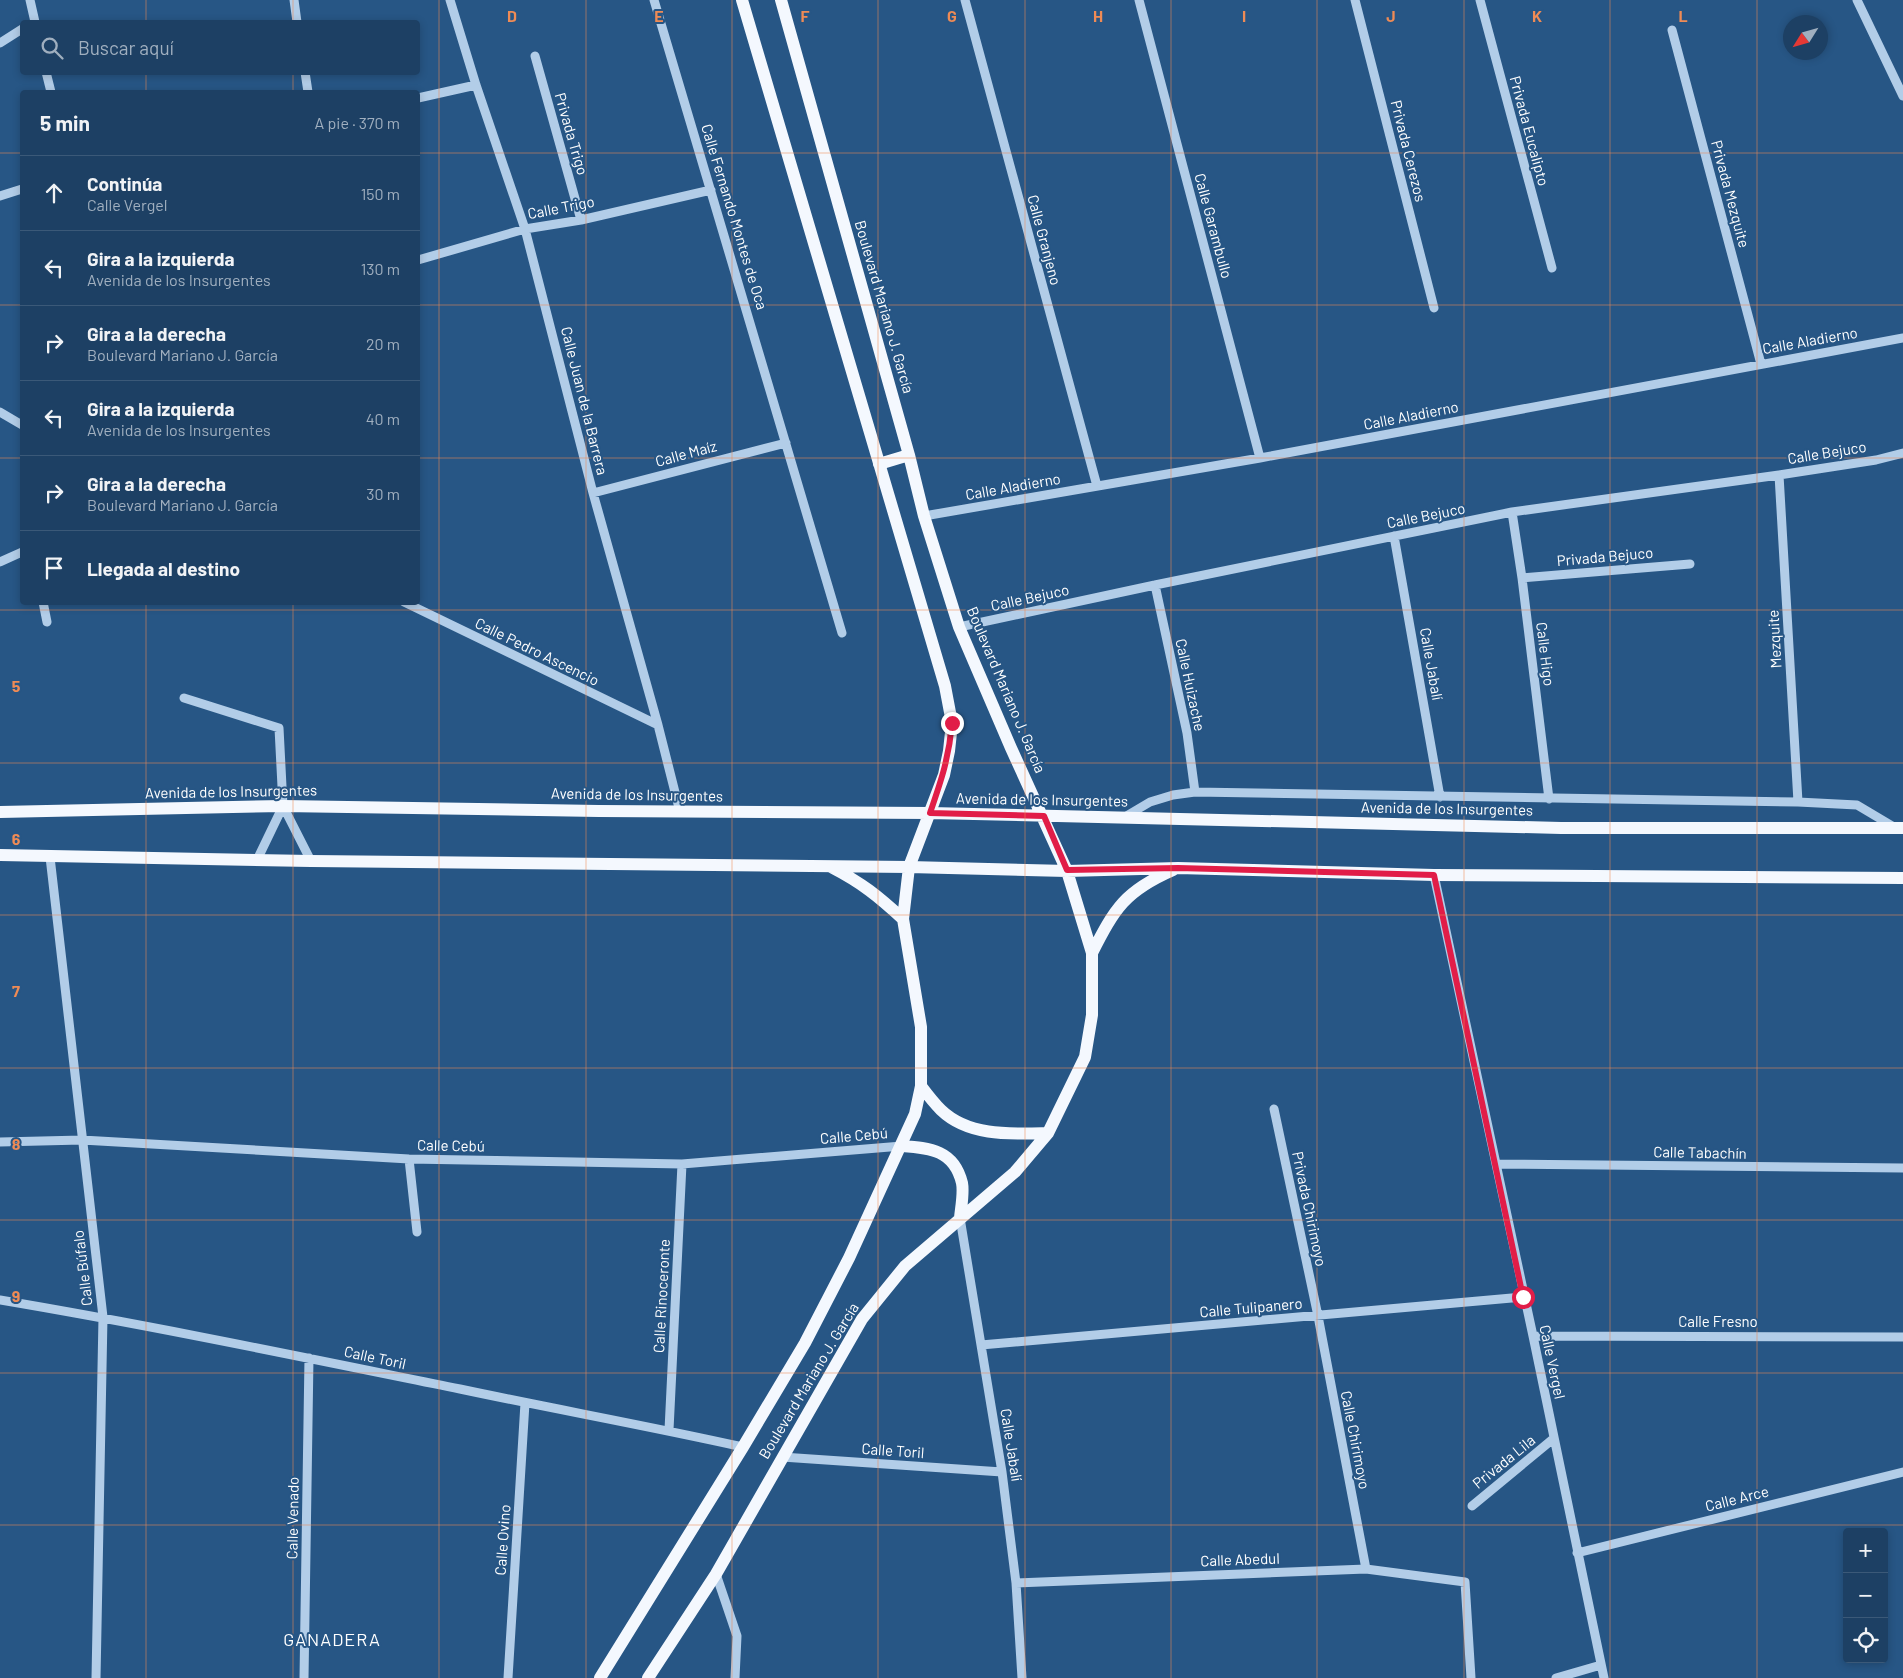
<!DOCTYPE html>
<html lang="es">
<meta charset="utf-8">
<style>
body{margin:0;font-family:Barlow,sans-serif;background:#2a4b6d;color:#f1f3f6}
.controls{position:absolute;right:15px;bottom:15px;display:grid;overflow:hidden;border-radius:5px;box-shadow:0 2px 8px #0003}
.controls button{width:45px;height:45px;display:grid;place-items:center;padding:0;border:0;border-bottom:1px solid #3b5978;background:#1d4064;color:#f1f3f6;font:25px sans-serif}
.compass{position:absolute;left:1783px;top:15px;width:45px;height:45px;border-radius:50%;background:#1d4064;box-shadow:0 2px 8px #0003;rotate:233deg}
.stop{position:absolute;width:15px;height:15px;margin:-11px;border:4px solid #e11d48;border-radius:50%;background:#fff}
.stop.end{background:#e11d48;border-color:#fff;box-shadow:0 1px 5px #0008}
.list{margin:0;padding:0;list-style:none}
h2{display:flex;justify-content:space-between;align-items:center;height:65px;margin:0;padding:0 20px;font-size:21px}
h2 small{font-size:16px;font-weight:400;color:#a0afbf}
.list li{display:grid;grid-template-columns:32px 1fr auto;gap:15px;align-items:center;box-sizing:border-box;height:75px;padding:0 20px;border-top:1px solid #3b5978}
.list b{display:block;font-size:19px;white-space:nowrap}
.list p{margin:0;font-size:16px;white-space:nowrap;color:#a0afbf}
.list em{font-size:16px;font-style:normal;color:#a0afbf}
.icon{flex:none;width:28px;height:28px;fill:none;stroke:currentColor;stroke-width:2;stroke-linecap:round;stroke-linejoin:round}
.map{position:relative;flex:none;width:1903px;height:1678px;overflow:hidden}
.search{position:absolute;background:#1d4064;box-shadow:0 2px 8px #0003;left:20px;top:20px;width:400px;height:55px;display:flex;align-items:center;gap:12px;box-sizing:border-box;padding:0 18px;border-radius:5px;color:#a0afbf;font-size:19px}
.panel{position:absolute;background:#1d4064;box-shadow:0 2px 8px #0003;left:20px;top:90px;width:400px;height:515px;border-radius:5px}
.map>svg:first-child{display:block}
.lines{fill:none;stroke-linecap:round;stroke-linejoin:round}
.minor{stroke:#b2cde8;stroke-width:9}
.major{stroke:#f4f8fe;stroke-width:12}
.route{stroke:#e11d48;stroke-width:6}
.grid{fill:none;stroke:#ef8b55;stroke-width:1;stroke-opacity:0.55}
.labels{text-anchor:middle;stroke-width:4;stroke-linejoin:round;paint-order:stroke}
.street-label{font-size:15px;fill:#fff;stroke:#275685}
.quarter-label{font-size:18px;letter-spacing:1px;fill:#fff;stroke:#275685}
.grid-label{font-size:16px;text-anchor:middle;font-weight:bold;fill:#ef8b55;stroke:#275685;stroke-width:4;stroke-linejoin:round;paint-order:stroke}
</style>
<div class="map">
<svg width="1903" height="1678" viewBox="0 0 1903 1678">
<rect width="100%" height="100%" fill="#275685"/>
<g class="lines">
<path class="minor" d="M 30,0 L 35,22
M 294,0 L 297,22
M 450,0 L 476,85 L 525,229 L 593,493 L 658,725 L 680,812
M 654,0 L 842,633
M 965,0 L 1097,486
M 1139,0 L 1260,458
M 1355,0 L 1434,308
M 1480,0 L 1552,268
M 1857,0 L 1903,96
M 1672,30 L 1761,364
M 0,43 L 22,29
M 535,56 L 581,220
M 46,72 L 51,92
M 305,72 L 308,92
M 418,98 L 476,85
M 0,196 L 22,189
M 418,260 L 525,229 L 581,220 L 711,190
M 0,412 L 22,425
M 1779,475 L 1798,802
M 593,493 L 786,443
M 1512,512 L 1522,578 L 1549,799
M 924,516 L 1260,458 L 1903,338
M 1394,536 L 1440,797
M 0,562 L 22,552
M 1522,578 L 1690,564
M 1155,585 L 1187,733 L 1195,792
M 43,602 L 47,622
M 404,602 L 658,725
M 959,627 L 1155,585 L 1512,512 L 1779,475 L 1876,460 L 1903,453
M 184,698 L 279,728 L 283,806 L 311,861
M 1123,818 L 1150,802 L 1173,795 L 1195,792 L 1798,802 L 1857,805 L 1894,827
M 50,857 L 103,1317 L 96,1678
M 257,860 L 283,806
M 1434,875 L 1533,1336 L 1604,1678
M 1274,1109 L 1318,1316 L 1366,1569
M 0,1142 L 82,1140 L 409,1159 L 682,1164 L 902,1146
M 409,1159 L 417,1232
M 1496,1164 L 1903,1168
M 960,1218 L 1002,1472 L 1016,1583 L 1022,1678
M 0,1300 C 154,1326 307,1358 460,1389 C 554,1409 649,1426 743,1447
M 1533,1336 L 1903,1337
M 981,1345 L 1523,1297
M 669,1430 L 682,1164
M 782,1457 L 1002,1472
M 1472,1506 L 1553,1439
M 1577,1553 L 1903,1472
M 716,1574 L 737,1636 L 735,1678
M 1016,1583 L 1366,1569 L 1465,1582 L 1471,1678
M 304,1678 L 309,1358
M 508,1678 L 525,1403
M 1556,1678 L 1601,1665"/>
<path class="major" d="M 879,464 L 909,455
M 0,812 L 283,806 L 599,811 L 930,813 L 1561,828 L 1903,828
M 0,855 L 311,861 L 909,867 L 1067,871 L 1178,868 L 1434,875 L 1903,878
M 831,867 C 862,883 878,896 903,919
M 1092,953 C 1115,908 1125,891 1173,870
M 921,1086 C 927,1094 934,1103 941,1110 C 969,1137 1012,1134 1048,1133
M 902,1146 C 930,1148 954,1150 962,1183 C 964,1193 961,1207 960,1218
M 600,1678 L 743,1447 L 805,1343 L 849,1258 L 915,1114 L 921,1086 L 921,1027 L 903,919 L 909,867 L 944,775 L 949,751 L 952,723 L 945,686 L 742,0
M 648,1678 L 716,1574 L 862,1319 L 905,1266 L 1015,1172 L 1048,1133 L 1085,1057 L 1092,1015 L 1092,953 L 1067,871 L 1011,748 L 959,627 L 924,516 L 909,455 L 781,0"/>
</g>
<g class="lines">
<path class="route" d="M 952,723 C 949,758 941,781 930,813 L 1044,816 L 1067,870 L 1178,868 L 1434,875 L 1523,1297"/>
</g>
<path class="grid" d="M 146,0 L 146,22M 293,0 L 293,22M 439,0 L 439,1678M 586,0 L 586,1678M 732,0 L 732,1678M 878,0 L 878,1678M 1025,0 L 1025,1678M 1171,0 L 1171,1678M 1317,0 L 1317,1678M 1464,0 L 1464,1678M 1610,0 L 1610,1678M 1757,0 L 1757,1678M 146,72 L 146,92M 293,72 L 293,92M 0,153 L 22,153M 418,153 L 1903,153M 0,305 L 22,305M 418,305 L 1903,305M 0,458 L 22,458M 418,458 L 1903,458M 146,602 L 146,1678M 293,602 L 293,1678M 0,610 L 1903,610M 0,763 L 1903,763M 0,915 L 1903,915M 0,1068 L 1903,1068M 0,1220 L 1903,1220M 0,1373 L 1903,1373M 0,1525 L 1903,1525"/>
<g class="labels">
<g class="street-label">
<text transform="translate(1529 131) rotate(75)" y="5">Privada Eucalipto</text>
<text transform="translate(571 134) rotate(74)" y="5">Privada Trigo</text>
<text transform="translate(1408 151) rotate(76)" y="5">Privada Cerezos</text>
<text transform="translate(1730 194) rotate(75)" y="5">Privada Mezquite</text>
<text transform="translate(561 208) rotate(-11)" y="5">Calle Trigo</text>
<text transform="translate(734 217) rotate(73)" y="5">Calle Fernando Montes de Oca</text>
<text transform="translate(1213 226) rotate(75)" y="5">Calle Garambullo</text>
<text transform="translate(1044 240) rotate(75)" y="5">Calle Granjeno</text>
<text transform="translate(884 307) rotate(74)" y="5">Boulevard Mariano J. García</text>
<text transform="translate(1810 341) rotate(-10)" y="5">Calle Aladierno</text>
<text transform="translate(584 401) rotate(76)" y="5">Calle Juan de la Barrera</text>
<text transform="translate(1411 416) rotate(-11)" y="5">Calle Aladierno</text>
<text transform="translate(1827 453) rotate(-9)" y="5">Calle Bejuco</text>
<text transform="translate(686 454) rotate(-15)" y="5">Calle Maíz</text>
<text transform="translate(1013 487) rotate(-10)" y="5">Calle Aladierno</text>
<text transform="translate(1426 516) rotate(-11)" y="5">Calle Bejuco</text>
<text transform="translate(1605 557) rotate(-5)" y="5">Privada Bejuco</text>
<text transform="translate(1030 598) rotate(-12)" y="5">Calle Bejuco</text>
<text transform="translate(1775 639) rotate(-93)" y="5">Mezquite</text>
<text transform="translate(537 652) rotate(26)" y="5">Calle Pedro Ascencio</text>
<text transform="translate(1545 654) rotate(83)" y="5">Calle Higo</text>
<text transform="translate(1431 664) rotate(80)" y="5">Calle Jabalí</text>
<text transform="translate(1190 685) rotate(78)" y="5">Calle Huizache</text>
<text transform="translate(1006 690) rotate(67)" y="5">Boulevard Mariano J. García</text>
<text transform="translate(231 792) rotate(-1)" y="5">Avenida de los Insurgentes</text>
<text transform="translate(637 795) rotate(1)" y="5">Avenida de los Insurgentes</text>
<text transform="translate(1042 800) rotate(1)" y="5">Avenida de los Insurgentes</text>
<text transform="translate(1447 809) rotate(1)" y="5">Avenida de los Insurgentes</text>
<text transform="translate(854 1136) rotate(-5)" y="5">Calle Cebú</text>
<text transform="translate(451 1146) rotate(1)" y="5">Calle Cebú</text>
<text transform="translate(1700 1153) rotate(1)" y="5">Calle Tabachín</text>
<text transform="translate(1309 1209) rotate(78)" y="5">Privada Chirimoyo</text>
<text transform="translate(83 1268) rotate(-97)" y="5">Calle Búfalo</text>
<text transform="translate(662 1296) rotate(-87)" y="5">Calle Rinoceronte</text>
<text transform="translate(1251 1308) rotate(-5)" y="5">Calle Tulipanero</text>
<text x="1718" y="1327">Calle Fresno</text>
<text transform="translate(375 1358) rotate(12)" y="5">Calle Toril</text>
<text transform="translate(1552 1362) rotate(78)" y="5">Calle Vergel</text>
<text transform="translate(809 1381) rotate(-59)" y="5">Boulevard Mariano J. García</text>
<text transform="translate(1355 1440) rotate(79)" y="5">Calle Chirimoyo</text>
<text transform="translate(1011 1445) rotate(81)" y="5">Calle Jabalí</text>
<text transform="translate(893 1451) rotate(4)" y="5">Calle Toril</text>
<text transform="translate(1504 1462) rotate(-39)" y="5">Privada Lila</text>
<text transform="translate(1737 1499) rotate(-14)" y="5">Calle Arce</text>
<text transform="translate(293 1518) rotate(-89)" y="5">Calle Venado</text>
<text transform="translate(503 1540) rotate(-86)" y="5">Calle Ovino</text>
<text transform="translate(1240 1560) rotate(-2)" y="5">Calle Abedul</text>
</g>
<g class="quarter-label">
<text x="332" y="1646">GANADERA</text>
</g>
</g>
<g class="grid-label">
<text x="512" y="22">D</text>
<text x="659" y="22">E</text>
<text x="805" y="22">F</text>
<text x="952" y="22">G</text>
<text x="1098" y="22">H</text>
<text x="1244" y="22">I</text>
<text x="1391" y="22">J</text>
<text x="1537" y="22">K</text>
<text x="1683" y="22">L</text>
<text x="16" y="692">5</text>
<text x="16" y="845">6</text>
<text x="16" y="997">7</text>
<text x="16" y="1150">8</text>
<text x="16" y="1302">9</text>
</g>
</svg>
<div class="controls">
<button>+</button>
<button>−</button>
<button><svg class="icon" aria-label="locate" viewBox="0 0 24 24"><circle cx="12" cy="12" r="6"/><path d="M12 2v4M12 18v4M2 12h4M18 12h4"/></svg></button>
</div>
<svg class="compass" viewBox="-18 -18 36 36"><path d="M0-13l5 13h-10z" fill="#e53935"/><path d="M0 13l5-13h-10z" fill="#a0afbf"/></svg>
<div class="stop" style="left:1523px;top:1297px"></div>
<div class="stop end" style="left:952px;top:723px"></div>
<div class="search"><svg class="icon" aria-label="search" viewBox="0 0 24 24"><circle cx="10" cy="10" r="6"/><path d="M15 15l6 6"/></svg>Buscar aquí</div>
<section class="panel">
<h2>5 min<small>A pie · 370 m</small></h2>
<ul class="list">
<li><svg class="icon" aria-label="ahead" viewBox="0 0 24 24"><path d="M12 20V5M6 11l6-6 6 6"/></svg><div><b>Continúa</b><p>Calle Vergel</p></div><em>150 m</em></li>
<li><svg class="icon" aria-label="left" viewBox="0 0 24 24"><path d="M17 20v-9H6M10 6l-5 5 5 5"/></svg><div><b>Gira a la izquierda</b><p>Avenida de los Insurgentes</p></div><em>130 m</em></li>
<li><svg class="icon" aria-label="right" viewBox="0 0 24 24"><path d="M7 20v-9h11M14 6l5 5-5 5"/></svg><div><b>Gira a la derecha</b><p>Boulevard Mariano J. García</p></div><em>20 m</em></li>
<li><svg class="icon" aria-label="left" viewBox="0 0 24 24"><path d="M17 20v-9H6M10 6l-5 5 5 5"/></svg><div><b>Gira a la izquierda</b><p>Avenida de los Insurgentes</p></div><em>40 m</em></li>
<li><svg class="icon" aria-label="right" viewBox="0 0 24 24"><path d="M7 20v-9h11M14 6l5 5-5 5"/></svg><div><b>Gira a la derecha</b><p>Boulevard Mariano J. García</p></div><em>30 m</em></li>
<li><svg class="icon" aria-label="arrive" viewBox="0 0 24 24"><path d="M6 21V4h12l-3 4 3 4H6"/></svg><div><b>Llegada al destino</b></div></li>
</ul>
</section>
</div>
